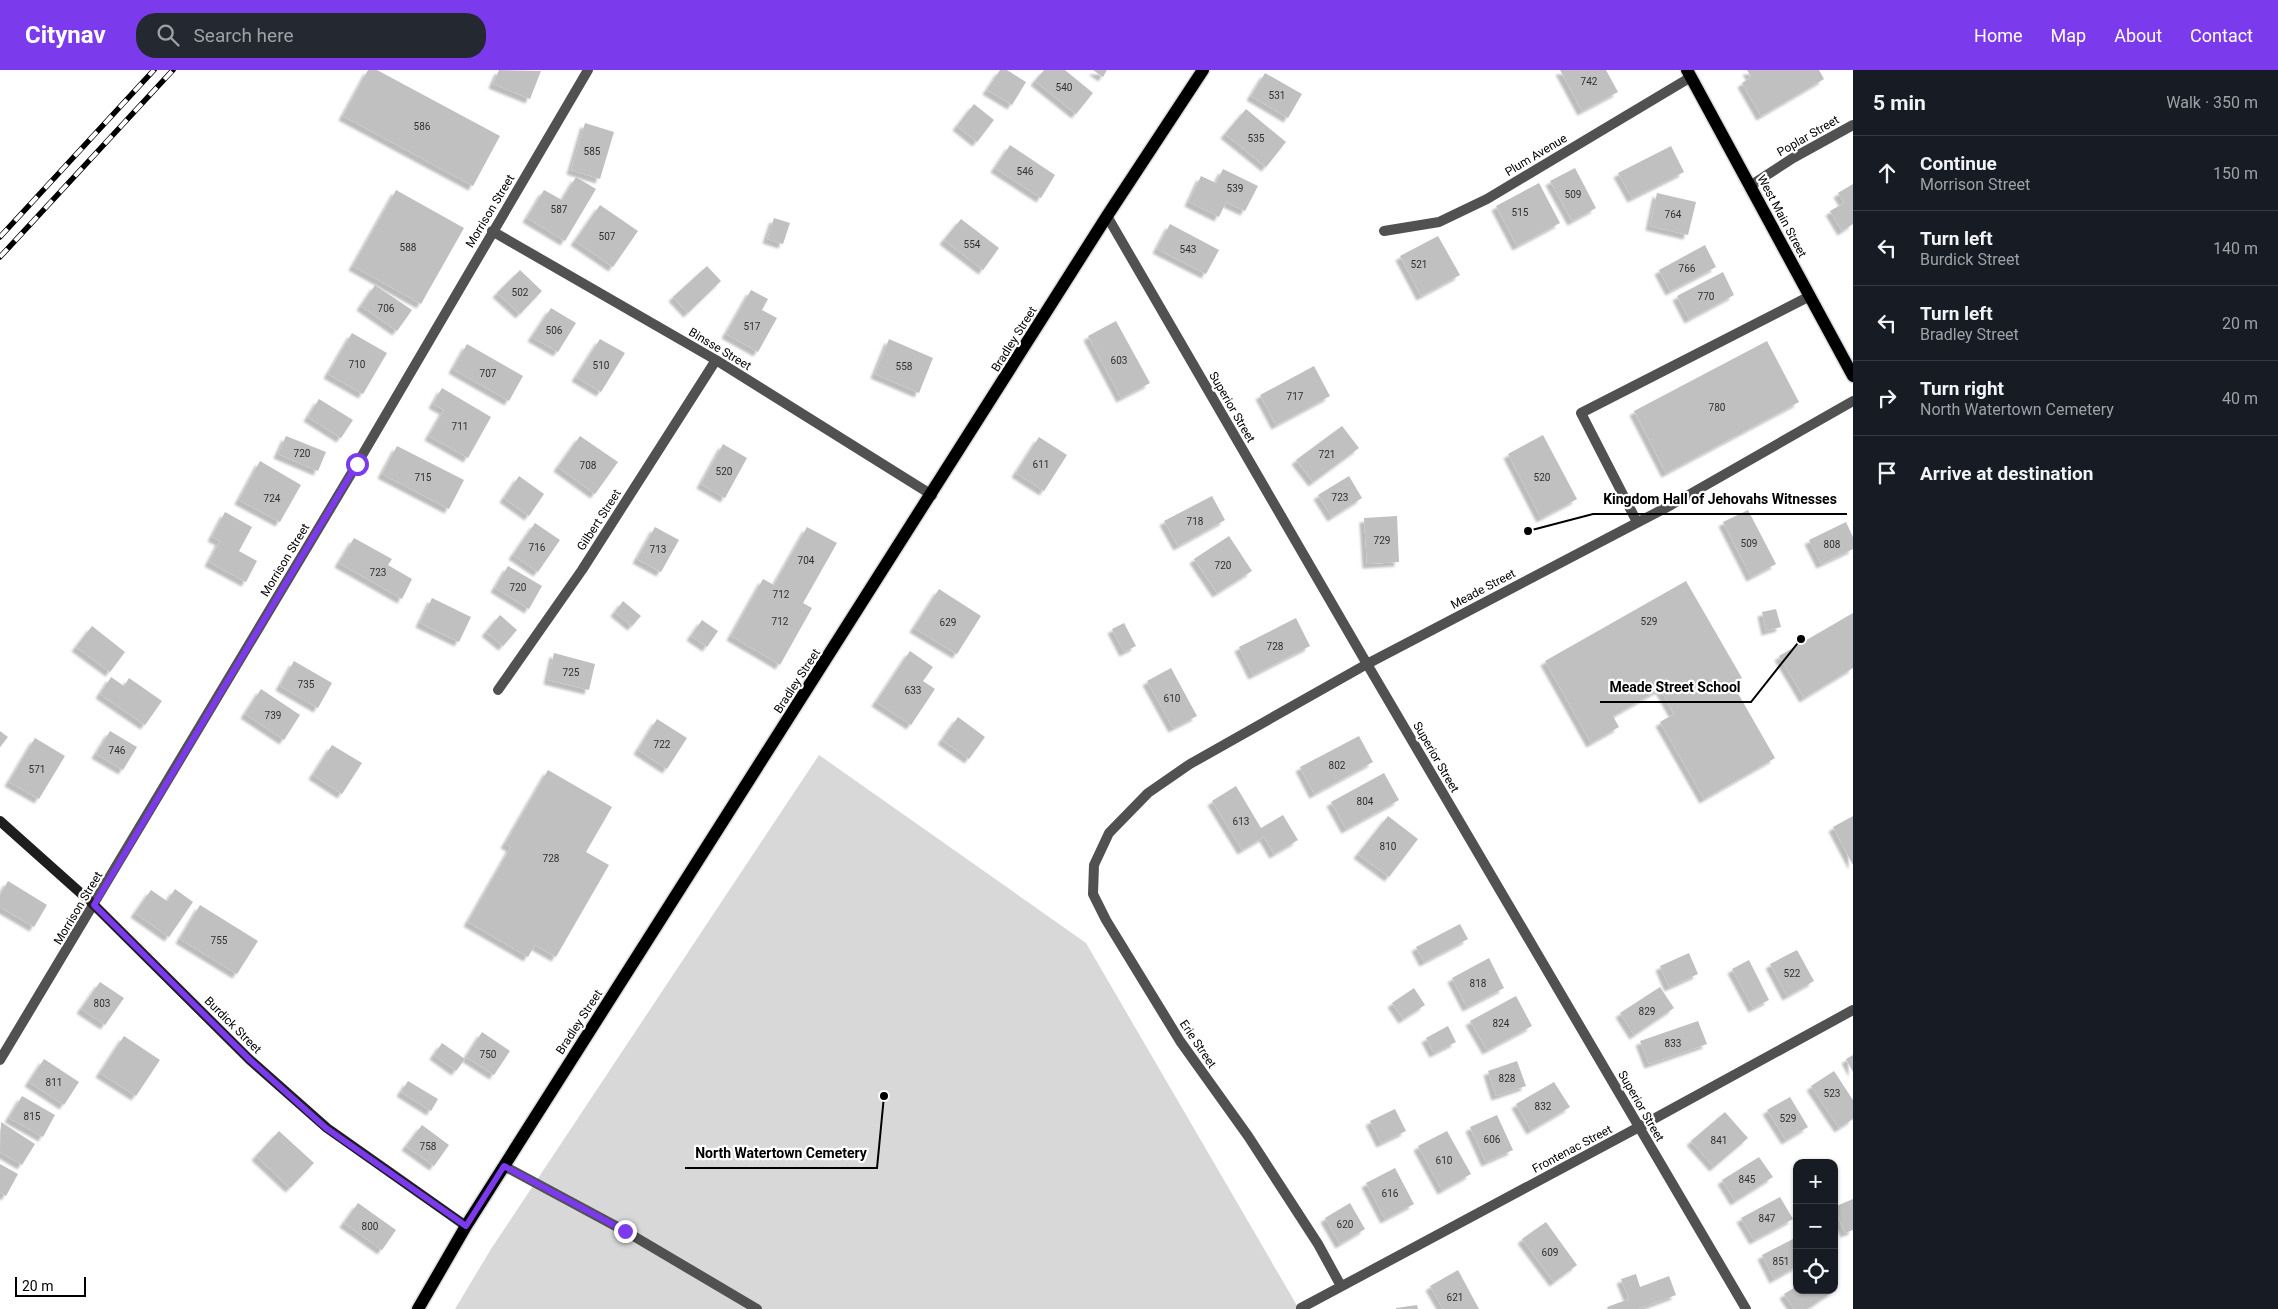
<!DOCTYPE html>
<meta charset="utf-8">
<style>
body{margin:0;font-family:Roboto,sans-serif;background:#242831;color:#f1f3f6}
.controls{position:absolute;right:15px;bottom:15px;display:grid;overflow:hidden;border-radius:10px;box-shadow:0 1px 4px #0004}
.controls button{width:45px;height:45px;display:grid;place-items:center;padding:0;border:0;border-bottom:1px solid #363941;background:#171b24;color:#f1f3f6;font:25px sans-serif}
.scale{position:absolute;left:15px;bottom:12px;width:71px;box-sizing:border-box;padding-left:5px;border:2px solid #000;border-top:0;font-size:14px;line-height:18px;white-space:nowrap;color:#000;-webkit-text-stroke:4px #fff;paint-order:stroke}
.stop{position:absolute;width:15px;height:15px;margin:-11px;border:4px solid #7c3aed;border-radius:50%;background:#fff}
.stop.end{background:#7c3aed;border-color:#fff;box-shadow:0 1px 5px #0008}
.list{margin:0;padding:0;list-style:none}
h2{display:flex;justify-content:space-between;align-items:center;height:65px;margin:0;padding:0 20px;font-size:21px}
h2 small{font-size:16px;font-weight:400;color:#9ea1a6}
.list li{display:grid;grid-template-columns:32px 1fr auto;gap:15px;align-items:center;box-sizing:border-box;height:75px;padding:0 20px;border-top:1px solid #363941}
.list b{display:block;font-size:19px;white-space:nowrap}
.list p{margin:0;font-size:16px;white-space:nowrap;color:#9ea1a6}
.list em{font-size:16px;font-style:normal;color:#9ea1a6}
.icon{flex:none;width:28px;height:28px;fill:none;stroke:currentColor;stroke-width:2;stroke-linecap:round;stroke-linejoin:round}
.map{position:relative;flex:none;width:1853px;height:1239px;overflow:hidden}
header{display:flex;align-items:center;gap:30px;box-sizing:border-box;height:70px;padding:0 25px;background:#7c3aed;color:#fff}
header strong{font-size:24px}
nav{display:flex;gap:28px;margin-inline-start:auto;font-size:18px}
.search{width:350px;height:45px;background:#242831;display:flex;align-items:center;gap:12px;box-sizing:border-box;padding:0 18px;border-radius:20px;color:#9ea1a6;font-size:19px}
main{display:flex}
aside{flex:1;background:#171b24}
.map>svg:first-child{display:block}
.green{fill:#d8d8d8}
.building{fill:#c0c0c0;filter:url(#shadow)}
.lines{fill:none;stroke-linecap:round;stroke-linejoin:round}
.primary-casing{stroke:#dbdbdb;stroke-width:15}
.lane{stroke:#515151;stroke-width:10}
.street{stroke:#515151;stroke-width:10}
.secondary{stroke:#1e1e1e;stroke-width:10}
.primary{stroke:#000;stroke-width:12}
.rail-casing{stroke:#000;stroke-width:5.5}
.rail{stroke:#fff;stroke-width:4;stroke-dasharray:11;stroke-linecap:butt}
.route{stroke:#7c3aed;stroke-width:6}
.labels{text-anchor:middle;stroke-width:4.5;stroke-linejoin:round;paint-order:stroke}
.number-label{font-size:10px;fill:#303030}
.street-label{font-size:12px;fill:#000;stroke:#fff}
.leader{fill:none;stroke:#000;stroke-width:2}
.callout-dot{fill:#000;stroke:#fff;stroke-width:2}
.callout-label{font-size:14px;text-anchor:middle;font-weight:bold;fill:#000;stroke:#fff;stroke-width:4.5;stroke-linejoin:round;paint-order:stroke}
</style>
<header>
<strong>Citynav</strong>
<div class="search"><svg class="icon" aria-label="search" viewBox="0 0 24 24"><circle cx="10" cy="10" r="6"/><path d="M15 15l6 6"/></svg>Search here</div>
<nav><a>Home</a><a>Map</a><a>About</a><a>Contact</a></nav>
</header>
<main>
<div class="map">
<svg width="1853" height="1239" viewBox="0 0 1853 1239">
<defs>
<filter id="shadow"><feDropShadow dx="-4.5" dy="4.5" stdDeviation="1" flood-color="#0004"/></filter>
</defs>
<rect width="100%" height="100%" fill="#fff"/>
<path class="green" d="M 819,685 L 1086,873 L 1299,1239 L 455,1239 L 491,1179 Z"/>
<path class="building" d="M 368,0 L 377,0 L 500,66 L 473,116 L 343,46 Z
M 499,0 L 541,1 L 530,29 L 493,14 Z
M 1000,0 L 1007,0 L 1026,12 L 1012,35 L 987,20 Z
M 1044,0 L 1065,0 L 1093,23 L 1076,44 L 1035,11 Z
M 1093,0 L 1107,0 L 1103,7 Z
M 1560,0 L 1606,0 L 1618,22 L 1582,41 Z
M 1747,0 L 1819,0 L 1824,9 L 1761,46 L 1742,13 L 1751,7 Z
M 1265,3 L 1302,24 L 1288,48 L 1251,26 Z
M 974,34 L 994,50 L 977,72 L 957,56 Z
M 1246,39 L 1286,72 L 1266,97 L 1225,64 Z
M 585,53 L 614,62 L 600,109 L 571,100 Z
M 1010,75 L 1055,105 L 1041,128 L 995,98 Z
M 1671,76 L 1684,102 L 1632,128 L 1618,103 Z
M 1575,98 L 1596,138 L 1572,151 L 1550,111 Z
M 1223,99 L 1258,116 L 1245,141 L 1226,132 L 1219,147 L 1189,132 L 1201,106 L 1216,113 Z
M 576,107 L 596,119 L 565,171 L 527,148 L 544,120 L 562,130 Z
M 1539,113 L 1560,153 L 1517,176 L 1496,136 Z
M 1853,114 L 1853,154 L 1842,161 L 1830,141 L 1844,133 L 1838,123 Z
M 396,120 L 464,158 L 421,234 L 353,196 Z
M 1657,123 L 1696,132 L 1688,165 L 1650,156 Z
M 600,135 L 638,161 L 613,197 L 575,171 Z
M 774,148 L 790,153 L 783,174 L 767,169 Z
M 961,149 L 999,178 L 983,200 L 944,170 Z
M 1170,154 L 1219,180 L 1206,204 L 1157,179 Z
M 1438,166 L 1460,205 L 1421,226 L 1400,186 Z
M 1705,175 L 1716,197 L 1670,221 L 1659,200 Z
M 707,196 L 721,211 L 688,243 L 673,227 Z
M 520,200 L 542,221 L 520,244 L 497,223 Z
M 1723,202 L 1734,225 L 1689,249 L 1677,226 Z
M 375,215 L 412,240 L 397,261 L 361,236 Z
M 751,220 L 768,229 L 762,240 L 777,248 L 758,282 L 726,264 Z
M 551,238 L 576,253 L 558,282 L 532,267 Z
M 1116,251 L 1150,313 L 1121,328 L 1088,266 Z
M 352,263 L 387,283 L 363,324 L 328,304 Z
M 600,269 L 625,283 L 601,322 L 576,307 Z
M 889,269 L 933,288 L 919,323 L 875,304 Z
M 1767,271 L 1799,332 L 1666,403 L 1634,341 Z
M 467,274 L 523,306 L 509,331 L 453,299 Z
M 1314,296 L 1330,326 L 1276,355 L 1260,325 Z
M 442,318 L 491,347 L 468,388 L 429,366 L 444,340 L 433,334 Z
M 319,329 L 353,350 L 341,368 L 308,347 Z
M 1342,356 L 1359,378 L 1313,412 L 1296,390 Z
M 1543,365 L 1577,429 L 1541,448 L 1508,384 Z
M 286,366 L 326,382 L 318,401 L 278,384 Z
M 580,366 L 618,392 L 595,424 L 558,397 Z
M 1039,367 L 1067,385 L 1044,421 L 1016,403 Z
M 723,374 L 747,388 L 725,428 L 701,414 Z
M 397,376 L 464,410 L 449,439 L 382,404 Z
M 260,391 L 301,415 L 280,452 L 239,430 Z
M 519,406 L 544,424 L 529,446 L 504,428 Z
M 1349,406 L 1362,428 L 1332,447 L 1318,425 Z
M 1212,426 L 1225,450 L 1178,476 L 1164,451 Z
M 1748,440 L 1776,494 L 1751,507 L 1723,452 Z
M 225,442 L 252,457 L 239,481 L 257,491 L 246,512 L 209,492 L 220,471 L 212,467 Z
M 1397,446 L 1399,492 L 1367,494 L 1364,448 Z
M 1846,452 L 1853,467 L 1853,479 L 1821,494 L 1809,470 Z
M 535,453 L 560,470 L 538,502 L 513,485 Z
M 655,457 L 679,470 L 661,502 L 637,489 Z
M 807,457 L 837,473 L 803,533 L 812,538 L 780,595 L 731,566 L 763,509 L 774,515 Z
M 1229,466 L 1252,501 L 1217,523 L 1194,489 Z
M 354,468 L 392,489 L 388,495 L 412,509 L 402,529 L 339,493 Z
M 508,496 L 542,516 L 529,539 L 495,518 Z
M 1686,511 L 1742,608 L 1732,613 L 1775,688 L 1704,729 L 1660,652 L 1674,644 L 1660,619 L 1613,646 L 1619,657 L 1591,673 L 1545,591 Z
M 939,519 L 981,546 L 957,584 L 914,558 Z
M 432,528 L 471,547 L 459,572 L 420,553 Z
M 623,531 L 641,546 L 632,556 L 615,542 Z
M 1776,539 L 1781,557 L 1766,561 L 1762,542 Z
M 1853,543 L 1853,598 L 1804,628 L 1779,586 Z
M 500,545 L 517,560 L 503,576 L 486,562 Z
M 1296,548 L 1310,576 L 1253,605 L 1239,577 Z
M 702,550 L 718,561 L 707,577 L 691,566 Z
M 1124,553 L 1136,576 L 1124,582 L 1112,559 Z
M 92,556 L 125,582 L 110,602 L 76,577 Z
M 910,581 L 933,597 L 923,611 L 935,619 L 911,655 L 876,632 Z
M 554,583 L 595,594 L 589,620 L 548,610 Z
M 294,591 L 332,613 L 318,638 L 280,616 Z
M 1171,598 L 1197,646 L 1173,658 L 1147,611 Z
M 111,607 L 124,616 L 129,608 L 162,631 L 145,655 L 100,624 Z
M 261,619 L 300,645 L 284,670 L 245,644 Z
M 958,647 L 985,667 L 969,689 L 942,670 Z
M 657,649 L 687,668 L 667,699 L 638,680 Z
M 0,661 L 8,667 L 0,677 Z
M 110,661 L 137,677 L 123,700 L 96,684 Z
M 1359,666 L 1373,692 L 1314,724 L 1300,697 Z
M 35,668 L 65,686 L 39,729 L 9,712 Z
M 332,675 L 362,693 L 342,724 L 313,705 Z
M 548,700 L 612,737 L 586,782 L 609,795 L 556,887 L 535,875 L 528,887 L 468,852 L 511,777 L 505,774 Z
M 1384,703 L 1399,730 L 1346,759 L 1331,732 Z
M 1236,716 L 1261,758 L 1283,745 L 1298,770 L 1274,784 L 1264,767 L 1242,780 L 1212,731 Z
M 1388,746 L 1418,769 L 1389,807 L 1358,784 Z
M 1853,746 L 1853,795 L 1833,757 Z
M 8,811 L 47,835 L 34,857 L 0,837 L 0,825 Z
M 175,819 L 193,832 L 169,867 L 135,843 L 151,820 L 167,831 Z
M 200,835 L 258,871 L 237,904 L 180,869 Z
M 1460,854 L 1468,869 L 1424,892 L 1416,877 Z
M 1797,880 L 1814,911 L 1787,926 L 1770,894 Z
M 1689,883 L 1698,904 L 1669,917 L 1660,896 Z
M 1489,888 L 1504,918 L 1467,937 L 1452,908 Z
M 1749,890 L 1769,930 L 1753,938 L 1732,899 Z
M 100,912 L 124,928 L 105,955 L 81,939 Z
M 1660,917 L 1674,938 L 1634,965 L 1620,943 Z
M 1414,918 L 1425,935 L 1403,949 L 1392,933 Z
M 1516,926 L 1532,956 L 1487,980 L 1470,951 Z
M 1698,951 L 1707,974 L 1649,994 L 1640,971 Z
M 1448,956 L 1456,972 L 1434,983 L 1426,968 Z
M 482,962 L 510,981 L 494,1005 L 466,987 Z
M 124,966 L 160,990 L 136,1026 L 100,1003 Z
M 442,973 L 465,989 L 456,1001 L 434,985 Z
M 1853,985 L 1853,1002 L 1846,989 Z
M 44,989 L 79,1012 L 64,1035 L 29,1012 Z
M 1517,991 L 1526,1016 L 1496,1026 L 1488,1001 Z
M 1834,1001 L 1853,1030 L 1853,1049 L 1839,1058 L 1811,1016 Z
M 408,1011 L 438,1029 L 431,1041 L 401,1022 Z
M 1554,1012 L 1570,1037 L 1531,1060 L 1516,1034 Z
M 22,1026 L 55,1045 L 43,1067 L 9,1048 Z
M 1790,1027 L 1808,1057 L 1786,1070 L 1767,1040 Z
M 1395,1039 L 1406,1061 L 1381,1073 L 1370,1051 Z
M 1725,1042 L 1748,1068 L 1714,1097 L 1691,1071 Z
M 1497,1045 L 1513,1080 L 1486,1092 L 1470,1057 Z
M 1,1052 L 35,1074 L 22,1095 L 0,1082 Z
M 422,1055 L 449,1075 L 434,1096 L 406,1076 Z
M 279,1061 L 314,1093 L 290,1118 L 256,1086 Z
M 1447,1061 L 1471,1104 L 1442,1120 L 1418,1076 Z
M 1759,1087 L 1773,1107 L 1735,1131 L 1722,1110 Z
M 0,1094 L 18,1104 L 6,1126 L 0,1122 Z
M 1395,1098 L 1414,1134 L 1385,1149 L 1366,1113 Z
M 1780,1127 L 1793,1149 L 1754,1170 L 1741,1148 Z
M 1853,1129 L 1853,1160 L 1845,1163 L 1834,1137 Z
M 358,1133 L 396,1160 L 382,1180 L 344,1153 Z
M 1350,1133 L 1365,1159 L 1340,1174 L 1325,1148 Z
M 1546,1152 L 1577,1195 L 1554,1212 L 1522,1169 Z
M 1797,1167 L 1797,1196 L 1774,1209 L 1762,1185 Z
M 1458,1200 L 1479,1239 L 1443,1239 L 1430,1216 Z
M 1636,1204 L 1640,1217 L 1669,1206 L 1676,1225 L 1638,1239 L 1608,1239 L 1607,1237 L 1629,1229 L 1621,1209 Z
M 1797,1216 L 1797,1220 L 1835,1220 L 1807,1239 L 1794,1239 L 1784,1224 Z
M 1417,1235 L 1418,1239 L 1396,1239 L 1396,1238 Z"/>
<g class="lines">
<g class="primary-casing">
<path id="primary" d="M 1687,0 L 1853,306
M 418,1239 L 466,1156 L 1107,146 L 1203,0"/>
</g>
<path class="lane" d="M 1637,452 L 1581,343 L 1810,226
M 504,1096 L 625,1161 L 757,1239"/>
<path class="street" d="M 1750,116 L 1793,88 L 1853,55
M 1107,146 L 1367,594 L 1746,1239
M 492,161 L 716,290 L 932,425
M 1384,161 L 1439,152 L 1487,129 L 1691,7
M 498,620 L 582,500 L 716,290
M 0,990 L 357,394 L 588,0
M 1341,1216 L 1318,1174 L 1248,1066 L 1180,971 L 1106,850 L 1093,824 L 1094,795 L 1109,763 L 1148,723 L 1190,694 L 1367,594 L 1671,435 L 1853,331
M 1301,1238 L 1639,1057 L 1853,940"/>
<path class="secondary" d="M 0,751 L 94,835 L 250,990 L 327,1058 L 466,1156"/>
<use href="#primary" class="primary"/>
<g class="rail-casing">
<path id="rail" d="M 0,167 L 154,0
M 0,187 L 173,0"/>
</g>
<use href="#rail" class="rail"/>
</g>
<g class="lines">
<path class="route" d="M 357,394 L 94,835 L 250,990 L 326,1058 L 466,1156 L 504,1096 L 625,1161"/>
</g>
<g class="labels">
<g class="number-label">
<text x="1589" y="15">742</text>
<text x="1064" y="21">540</text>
<text x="1277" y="29">531</text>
<text x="422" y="60">586</text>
<text x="1256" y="72">535</text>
<text x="592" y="85">585</text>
<text x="1025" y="105">546</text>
<text x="1235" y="122">539</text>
<text x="1573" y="128">509</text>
<text x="559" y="143">587</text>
<text x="1520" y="146">515</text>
<text x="1673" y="148">764</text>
<text x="607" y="170">507</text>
<text x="972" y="178">554</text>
<text x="408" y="181">588</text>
<text x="1188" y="183">543</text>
<text x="1419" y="198">521</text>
<text x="1687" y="202">766</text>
<text x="520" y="226">502</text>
<text x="1706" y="230">770</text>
<text x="386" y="242">706</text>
<text x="752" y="260">517</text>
<text x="554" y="264">506</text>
<text x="1119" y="294">603</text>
<text x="357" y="298">710</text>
<text x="601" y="299">510</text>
<text x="904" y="300">558</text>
<text x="488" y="307">707</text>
<text x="1295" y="330">717</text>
<text x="1717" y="341">780</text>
<text x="460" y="360">711</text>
<text x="302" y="387">720</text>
<text x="1327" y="388">721</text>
<text x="1041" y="398">611</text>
<text x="588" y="399">708</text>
<text x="724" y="405">520</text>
<text x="423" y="411">715</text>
<text x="1542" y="411">520</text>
<text x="1340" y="431">723</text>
<text x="272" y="432">724</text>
<text x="1195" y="455">718</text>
<text x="1382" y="474">729</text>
<text x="1749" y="477">509</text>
<text x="1832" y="478">808</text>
<text x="537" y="481">716</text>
<text x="658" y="483">713</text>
<text x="806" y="494">704</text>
<text x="1223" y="499">720</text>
<text x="378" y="506">723</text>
<text x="518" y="521">720</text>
<text x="781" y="528">712</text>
<text x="780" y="555">712</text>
<text x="1649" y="555">529</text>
<text x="948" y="556">629</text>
<text x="1275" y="580">728</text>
<text x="571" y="606">725</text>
<text x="306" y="618">735</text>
<text x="913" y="624">633</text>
<text x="1172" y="632">610</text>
<text x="273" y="649">739</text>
<text x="662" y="678">722</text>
<text x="117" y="684">746</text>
<text x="1337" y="699">802</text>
<text x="37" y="703">571</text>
<text x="1365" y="735">804</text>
<text x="1241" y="755">613</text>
<text x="1388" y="780">810</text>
<text x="551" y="792">728</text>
<text x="219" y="874">755</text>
<text x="1792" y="907">522</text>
<text x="1478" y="917">818</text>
<text x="102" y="937">803</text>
<text x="1647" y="945">829</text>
<text x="1501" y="957">824</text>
<text x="1673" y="977">833</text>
<text x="488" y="988">750</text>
<text x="1507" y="1012">828</text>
<text x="54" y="1016">811</text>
<text x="1832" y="1027">523</text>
<text x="1543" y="1040">832</text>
<text x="32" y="1050">815</text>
<text x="1788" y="1052">529</text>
<text x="1492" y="1073">606</text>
<text x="1719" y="1074">841</text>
<text x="428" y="1080">758</text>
<text x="1444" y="1094">610</text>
<text x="1747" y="1113">845</text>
<text x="1390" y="1127">616</text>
<text x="1767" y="1152">847</text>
<text x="1345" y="1158">620</text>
<text x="370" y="1160">800</text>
<text x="1550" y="1186">609</text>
<text x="1781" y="1195">851</text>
<text x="1455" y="1231">621</text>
</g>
<g class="street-label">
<text transform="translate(1808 66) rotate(-30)" y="4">Poplar Street</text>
<text transform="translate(1536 85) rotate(-31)" y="4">Plum Avenue</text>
<text transform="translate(490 141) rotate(-59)" y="4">Morrison Street</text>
<text transform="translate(1782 146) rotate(62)" y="4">West Main Street</text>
<text transform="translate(1014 269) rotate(-58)" y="4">Bradley Street</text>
<text transform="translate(720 279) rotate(31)" y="4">Binsse Street</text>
<text transform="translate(1232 337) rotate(60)" y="4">Superior Street</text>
<text transform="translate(599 450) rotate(-57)" y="4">Gilbert Street</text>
<text transform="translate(285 490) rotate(-59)" y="4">Morrison Street</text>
<text transform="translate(1483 519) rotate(-28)" y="4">Meade Street</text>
<text transform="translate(797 611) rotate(-57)" y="4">Bradley Street</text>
<text transform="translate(1436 687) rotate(60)" y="4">Superior Street</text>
<text transform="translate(78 838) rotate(-59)" y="4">Morrison Street</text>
<text transform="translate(579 952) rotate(-57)" y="4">Bradley Street</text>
<text transform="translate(233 955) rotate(45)" y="4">Burdick Street</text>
<text transform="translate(1198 974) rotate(56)" y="4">Erie Street</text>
<text transform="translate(1641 1036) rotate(60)" y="4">Superior Street</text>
<text transform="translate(1572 1079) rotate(-28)" y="4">Frontenac Street</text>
</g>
</g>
<path class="leader" d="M1528 461L1593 444H1847M1801 569L1751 632H1600M884 1026L877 1098H685"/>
<g class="callout-dot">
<circle cx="1528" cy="461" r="5"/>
<circle cx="1801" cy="569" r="5"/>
<circle cx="884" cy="1026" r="5"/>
</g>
<g class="callout-label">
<text x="1720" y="434">Kingdom Hall of Jehovahs Witnesses</text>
<text x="1675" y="622">Meade Street School</text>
<text x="781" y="1088">North Watertown Cemetery</text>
</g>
</svg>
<div class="controls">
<button>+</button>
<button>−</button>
<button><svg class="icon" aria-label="locate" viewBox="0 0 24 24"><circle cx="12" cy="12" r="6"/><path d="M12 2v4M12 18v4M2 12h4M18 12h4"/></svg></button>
</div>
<div class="scale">20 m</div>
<div class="stop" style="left:357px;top:394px"></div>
<div class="stop end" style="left:625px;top:1161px"></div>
</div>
<aside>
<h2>5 min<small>Walk · 350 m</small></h2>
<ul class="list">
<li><svg class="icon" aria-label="ahead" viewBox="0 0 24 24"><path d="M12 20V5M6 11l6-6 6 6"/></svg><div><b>Continue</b><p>Morrison Street</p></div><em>150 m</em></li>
<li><svg class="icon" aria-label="left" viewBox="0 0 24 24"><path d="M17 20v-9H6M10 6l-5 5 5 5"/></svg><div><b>Turn left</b><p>Burdick Street</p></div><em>140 m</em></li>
<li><svg class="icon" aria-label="left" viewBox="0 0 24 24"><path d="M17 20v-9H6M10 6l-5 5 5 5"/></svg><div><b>Turn left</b><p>Bradley Street</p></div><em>20 m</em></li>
<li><svg class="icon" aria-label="right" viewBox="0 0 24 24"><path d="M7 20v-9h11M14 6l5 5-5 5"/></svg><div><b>Turn right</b><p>North Watertown Cemetery</p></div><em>40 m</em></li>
<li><svg class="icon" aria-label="arrive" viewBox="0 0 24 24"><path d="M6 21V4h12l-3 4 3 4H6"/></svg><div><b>Arrive at destination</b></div></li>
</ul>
</aside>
</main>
